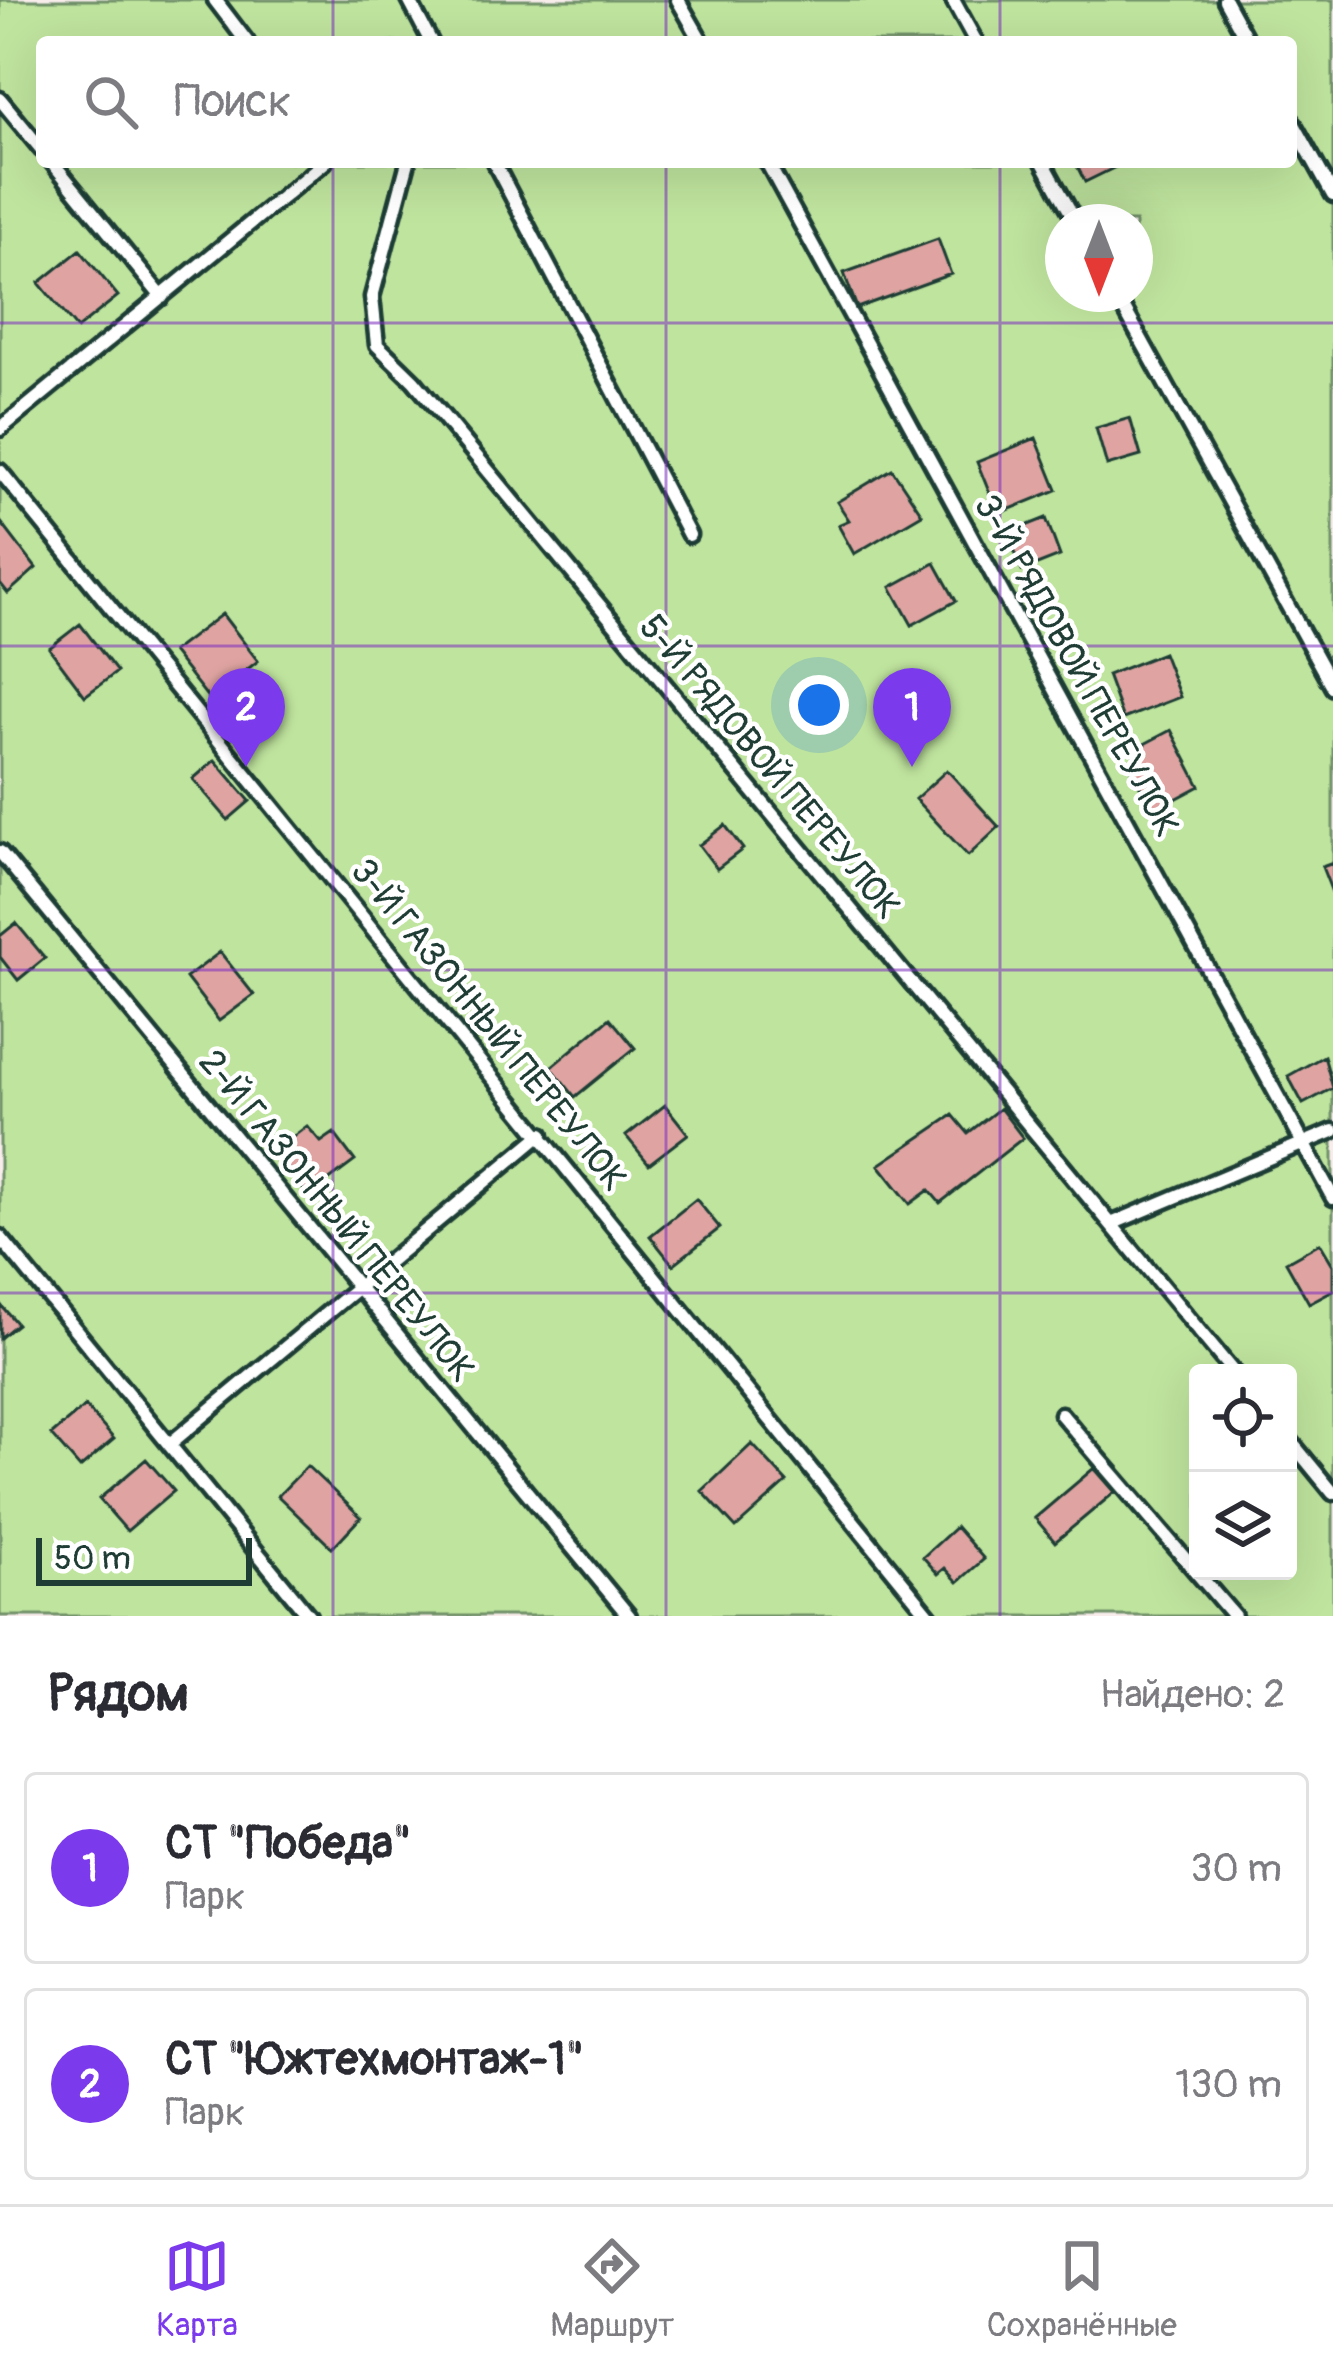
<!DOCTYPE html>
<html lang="ru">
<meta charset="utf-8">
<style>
body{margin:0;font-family:Pangolin,sans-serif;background:#f2f2f3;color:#2b2b33}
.controls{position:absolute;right:36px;bottom:36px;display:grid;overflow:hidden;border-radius:12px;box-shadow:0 12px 48px #0002}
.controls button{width:108px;height:108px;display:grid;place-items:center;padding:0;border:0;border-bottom:3px solid #e1e1e2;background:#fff;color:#2b2b33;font:60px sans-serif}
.compass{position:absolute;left:1045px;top:204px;width:108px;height:108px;border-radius:50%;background:#fff;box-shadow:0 12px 48px #0002;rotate:180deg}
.scale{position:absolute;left:36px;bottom:30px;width:216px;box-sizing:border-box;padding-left:12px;border:6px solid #1f3d34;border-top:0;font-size:33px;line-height:42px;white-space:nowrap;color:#1f3d34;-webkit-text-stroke:9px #fff;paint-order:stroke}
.you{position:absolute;left:819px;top:705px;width:42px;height:42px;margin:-30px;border:9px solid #fff;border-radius:50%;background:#1a73e8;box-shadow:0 0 0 18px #1a73e833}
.badge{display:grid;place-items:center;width:78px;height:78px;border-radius:50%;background:#7c3aed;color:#fff;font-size:39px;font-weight:700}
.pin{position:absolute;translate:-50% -99px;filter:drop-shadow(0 3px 6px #0008)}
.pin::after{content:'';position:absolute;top:63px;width:42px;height:36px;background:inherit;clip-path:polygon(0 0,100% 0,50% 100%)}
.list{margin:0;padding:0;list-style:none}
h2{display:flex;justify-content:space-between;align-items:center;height:156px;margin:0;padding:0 48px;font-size:51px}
h2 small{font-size:39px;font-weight:400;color:#7c7c81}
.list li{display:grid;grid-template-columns:78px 1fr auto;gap:36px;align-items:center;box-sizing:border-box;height:192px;margin:0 24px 24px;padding:0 24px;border:3px solid #e1e1e2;border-radius:12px}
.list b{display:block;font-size:45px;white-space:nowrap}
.list p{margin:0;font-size:39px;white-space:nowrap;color:#7c7c81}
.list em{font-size:39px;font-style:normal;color:#7c7c81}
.icon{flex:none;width:66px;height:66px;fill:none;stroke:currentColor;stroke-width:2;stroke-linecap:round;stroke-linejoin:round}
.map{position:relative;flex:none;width:1333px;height:1616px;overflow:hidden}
.search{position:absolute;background:#fff;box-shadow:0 12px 48px #0002;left:36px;right:36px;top:36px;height:132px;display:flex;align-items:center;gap:30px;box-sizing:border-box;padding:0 42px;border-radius:12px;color:#7c7c81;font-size:45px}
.sheet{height:588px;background:#fff}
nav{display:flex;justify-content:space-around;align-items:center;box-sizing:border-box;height:168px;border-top:3px solid #e1e1e2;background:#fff;font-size:33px;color:#7c7c81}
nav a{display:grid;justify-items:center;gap:6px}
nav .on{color:#7c3aed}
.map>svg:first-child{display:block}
.green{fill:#bfe49e;stroke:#6f9069;stroke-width:3;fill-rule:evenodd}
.building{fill:#dfa4a1;stroke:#1f3d34;stroke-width:3}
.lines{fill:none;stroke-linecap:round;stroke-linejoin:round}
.service-casing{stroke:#1f3d34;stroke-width:21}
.service{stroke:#fff;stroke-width:12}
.grid{fill:none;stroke:#7b2cbf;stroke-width:3;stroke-opacity:0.55}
.labels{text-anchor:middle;stroke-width:9;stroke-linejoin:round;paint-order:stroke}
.street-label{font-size:36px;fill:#1f3d34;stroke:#fff}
</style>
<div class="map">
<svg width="1333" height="1616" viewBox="0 0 1333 1616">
<rect width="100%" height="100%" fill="#f9edec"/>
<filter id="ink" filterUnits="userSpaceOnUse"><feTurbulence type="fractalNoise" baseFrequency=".00833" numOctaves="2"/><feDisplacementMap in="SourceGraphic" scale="24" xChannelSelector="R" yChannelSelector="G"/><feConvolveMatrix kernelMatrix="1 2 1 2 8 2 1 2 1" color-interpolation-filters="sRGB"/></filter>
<g filter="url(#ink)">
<path class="green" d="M 0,0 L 1333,0 L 1333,1616 L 0,1616 ZM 42,42 L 1291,42 L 1291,162 L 42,162 ZM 1063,222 L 1135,222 L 1135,294 L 1063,294 ZM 1198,1373 L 1288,1373 L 1288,1571 L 1198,1571 Z"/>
<path class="building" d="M 1075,162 L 1126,162 L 1085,182 Z
M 938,239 L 951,274 L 857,308 L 844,273 Z
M 80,250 L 118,296 L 77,329 L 39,283 Z
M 1130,418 L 1141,456 L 1107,466 L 1096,428 Z
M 1036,438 L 1057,490 L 998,514 L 977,462 Z
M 892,469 L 922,514 L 854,554 L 838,525 L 849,520 L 837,502 Z
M 1046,518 L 1060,556 L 1022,571 L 1008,533 Z
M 0,521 L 36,568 L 8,593 L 0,583 Z
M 935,563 L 956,601 L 912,625 L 891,587 Z
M 222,614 L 258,661 L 209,699 L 172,652 Z
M 80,624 L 117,672 L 85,696 L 49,648 Z
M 1163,653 L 1180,697 L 1123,719 L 1107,675 Z
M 1171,730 L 1200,786 L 1153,811 L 1132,771 L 1140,767 L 1131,751 Z
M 215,760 L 250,801 L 228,820 L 193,779 Z
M 947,770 L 999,827 L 968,856 L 915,799 Z
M 725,825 L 743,849 L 717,869 L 699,845 Z
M 1333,863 L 1333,895 L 1322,867 Z
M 16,923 L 45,958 L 18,980 L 0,957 L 0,936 Z
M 220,952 L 254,995 L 219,1021 L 186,978 Z
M 610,1018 L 635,1048 L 575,1097 L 551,1067 Z
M 1324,1056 L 1333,1088 L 1303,1104 L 1288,1076 Z
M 665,1105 L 688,1134 L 649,1164 L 626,1136 Z
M 1000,1108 L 1023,1138 L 940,1203 L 929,1190 L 910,1204 L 879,1165 L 953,1115 L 968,1133 Z
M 307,1126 L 321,1142 L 334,1133 L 355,1161 L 308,1196 L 274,1151 Z
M 696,1199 L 720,1228 L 673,1265 L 650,1236 Z
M 1320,1243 L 1333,1265 L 1333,1290 L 1309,1303 L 1286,1262 Z
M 0,1304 L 17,1324 L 0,1338 Z
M 85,1406 L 114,1439 L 80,1468 L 51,1435 Z
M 752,1444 L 787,1482 L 736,1528 L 702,1491 Z
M 146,1459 L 174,1491 L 127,1531 L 99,1499 Z
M 307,1466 L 361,1517 L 332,1548 L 278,1496 Z
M 1094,1468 L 1115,1492 L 1055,1542 L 1035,1518 Z
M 956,1527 L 984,1559 L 958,1582 L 945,1568 L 938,1574 L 923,1557 Z"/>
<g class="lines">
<g class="service-casing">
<path id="service" d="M 215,0 L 247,42
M 409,0 L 431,42
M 678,0 L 702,42
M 953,0 L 976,42
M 1225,0 L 1248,42
M 0,99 L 42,150
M 1291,119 L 1333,195
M 52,162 L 162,297
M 408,162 L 372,297 L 377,345 L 414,381 L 1234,1373
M 494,162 L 689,535
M 767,162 L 1333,1198
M 1043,162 L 1076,222
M 1116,294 L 1333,688
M 0,429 L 325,162
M 0,471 L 930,1616
M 0,852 L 629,1616
M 1111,1224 L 1333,1131
M 0,1237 L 309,1616
M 1061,1414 L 1234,1616
M 1288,1438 L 1333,1493
M 172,1442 L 542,1134"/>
</g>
<use href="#service" class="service"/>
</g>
</g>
<path class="grid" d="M 333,0 L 333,42M 666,0 L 666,42M 1000,0 L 1000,42M 333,162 L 333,1616M 666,162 L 666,1616M 1000,162 L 1000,1616M 0,323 L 1333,323M 0,646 L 1333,646M 0,970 L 1333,970M 0,1293 L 1333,1293"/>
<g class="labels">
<g class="street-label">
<text transform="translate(1078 665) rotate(61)" y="13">3-Й РЯДОВОЙ ПЕРЕУЛОК</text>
<text transform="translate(771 766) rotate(50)" y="13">5-Й РЯДОВОЙ ПЕРЕУЛОК</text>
<text transform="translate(490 1024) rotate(51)" y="13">3-Й ГАЗОННЫЙ ПЕРЕУЛОК</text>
<text transform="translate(338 1215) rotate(51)" y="13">2-Й ГАЗОННЫЙ ПЕРЕУЛОК</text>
</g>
</g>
</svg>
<div class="controls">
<button><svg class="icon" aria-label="locate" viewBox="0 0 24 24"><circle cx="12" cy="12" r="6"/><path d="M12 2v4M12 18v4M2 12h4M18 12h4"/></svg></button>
<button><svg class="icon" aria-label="layers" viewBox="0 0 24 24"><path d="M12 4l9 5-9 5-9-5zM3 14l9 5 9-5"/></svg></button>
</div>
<svg class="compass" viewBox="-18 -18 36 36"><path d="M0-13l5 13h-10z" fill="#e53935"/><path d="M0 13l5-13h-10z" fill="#7c7c81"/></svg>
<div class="scale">50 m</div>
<div class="you"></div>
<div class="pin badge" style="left:912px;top:767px">1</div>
<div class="pin badge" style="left:246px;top:767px">2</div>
<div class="search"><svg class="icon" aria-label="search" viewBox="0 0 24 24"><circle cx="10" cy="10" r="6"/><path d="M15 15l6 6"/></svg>Поиск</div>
</div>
<section class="sheet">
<h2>Рядом<small>Найдено: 2</small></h2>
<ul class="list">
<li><span class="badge">1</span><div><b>СТ &quot;Победа&quot;</b><p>Парк</p></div><em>30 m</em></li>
<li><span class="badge">2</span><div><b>СТ &quot;Южтехмонтаж-1&quot;</b><p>Парк</p></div><em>130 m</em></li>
</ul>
</section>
<nav>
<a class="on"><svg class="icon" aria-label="map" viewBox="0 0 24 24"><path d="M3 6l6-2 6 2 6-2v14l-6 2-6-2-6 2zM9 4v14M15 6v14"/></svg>Карта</a>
<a><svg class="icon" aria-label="directions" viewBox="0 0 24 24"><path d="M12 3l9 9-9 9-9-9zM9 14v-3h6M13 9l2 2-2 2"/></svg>Маршрут</a>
<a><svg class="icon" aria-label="saved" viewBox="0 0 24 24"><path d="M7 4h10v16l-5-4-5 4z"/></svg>Сохранённые</a>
</nav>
